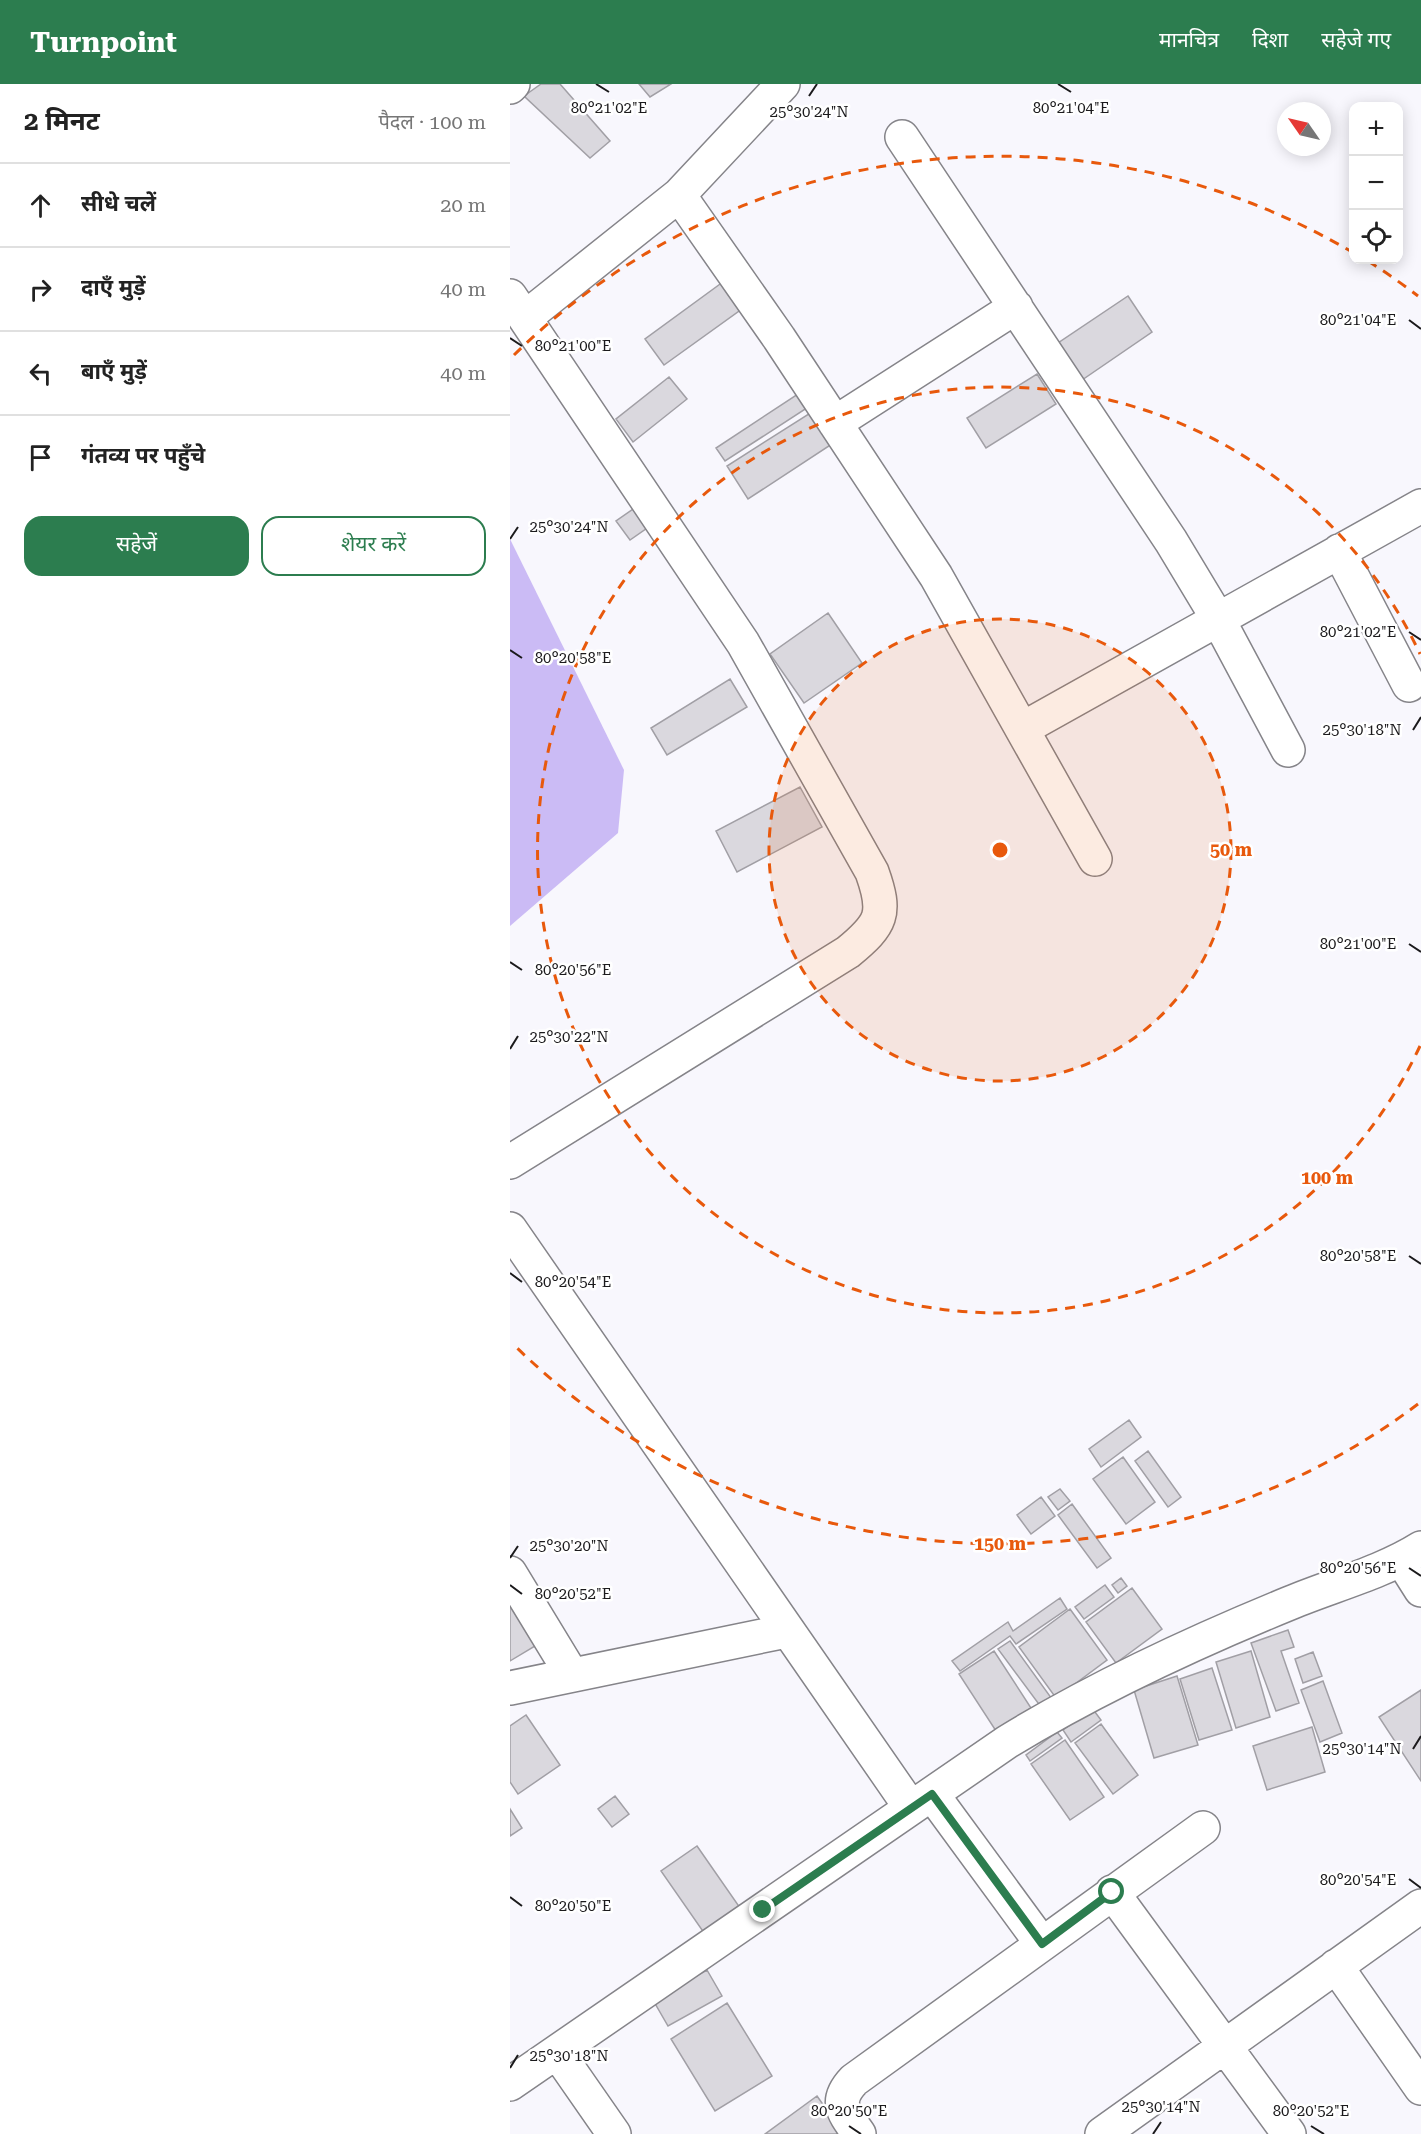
<!DOCTYPE html>
<html lang="hi">
<meta charset="utf-8">
<style>
body{margin:0;font-family:"Roboto Serif","Noto Sans Devanagari",serif;background:#f6f6f6;color:#222}
.controls{position:absolute;right:18px;top:18px;display:grid;overflow:hidden;border-radius:12px;box-shadow:0 3px 15px #0003}
.controls button{width:54px;height:54px;display:grid;place-items:center;padding:0;border:0;border-bottom:2px solid #e0e0e0;background:#fff;color:#222;font:30px sans-serif}
.compass{position:absolute;left:767px;top:18px;width:54px;height:54px;border-radius:50%;background:#fff;box-shadow:0 3px 15px #0003;rotate:304deg}
.stop{position:absolute;width:18px;height:18px;margin:-14px;border:4px solid #2c7d4f;border-radius:50%;background:#fff}
.stop.end{background:#2c7d4f;border-color:#fff;box-shadow:0 2px 6px #0008}
.list{margin:0;padding:0;list-style:none}
h2{display:flex;justify-content:space-between;align-items:center;height:78px;margin:0;padding:0 24px;font-size:26px}
h2 small{font-size:20px;font-weight:400;color:#767676}
.list li{display:grid;grid-template-columns:39px 1fr auto;gap:18px;align-items:center;box-sizing:border-box;height:84px;padding:0 24px;border-top:2px solid #e0e0e0}
.list b{display:block;font-size:22px;white-space:nowrap}
.list em{font-size:20px;font-style:normal;color:#767676}
.actions{display:flex;gap:12px;padding:18px 24px}
.actions a{flex:1;padding:14px 0;border:2px solid #2c7d4f;border-radius:18px;text-align:center;font-size:21px;color:#2c7d4f}
.actions .main{background:#2c7d4f;color:#fff}
.icon{flex:none;width:33px;height:33px;fill:none;stroke:currentColor;stroke-width:2;stroke-linecap:round;stroke-linejoin:round}
.map{position:relative;flex:none;width:911px;height:2050px;overflow:hidden}
header{display:flex;align-items:center;gap:36px;box-sizing:border-box;height:84px;padding:0 30px;background:#2c7d4f;color:#fff}
header strong{font-size:28px}
nav{display:flex;gap:33px;margin-inline-start:auto;font-size:21px}
main{display:flex}
aside{flex:1;background:#fff}
.map>svg:first-child{display:block}
.green{fill:#cbbbf5}
.building{fill:#dad8de;stroke:#a19fa5;stroke-width:1.5}
.lines{fill:none;stroke-linecap:round;stroke-linejoin:round}
.minor-casing{stroke:#858489;stroke-width:36}
.minor{stroke:#fff;stroke-width:33}
.route{stroke:#2c7d4f;stroke-width:8}
.ticks{fill:none;stroke:#1b1a1c;stroke-width:2}
.ring{fill:none;stroke:#e8590c;stroke-width:3;stroke-dasharray:10 8}
.ticks-label{font-size:15px;text-anchor:middle;fill:#1b1a1c;stroke:#fff;stroke-width:5;stroke-linejoin:round;paint-order:stroke}
.centre{fill:#e8590c;stroke:#fff;stroke-width:3}
.ring-label{font-size:18px;text-anchor:middle;font-weight:bold;fill:#e8590c;stroke:#fff;stroke-width:5;stroke-linejoin:round;paint-order:stroke}
</style>
<header>
<strong>Turnpoint</strong>
<nav><a>मानचित्र</a><a>दिशा</a><a>सहेजे गए</a></nav>
</header>
<main>
<aside>
<h2>2 मिनट<small>पैदल · 100 m</small></h2>
<ul class="list">
<li><svg class="icon" aria-label="ahead" viewBox="0 0 24 24"><path d="M12 20V5M6 11l6-6 6 6"/></svg><div><b>सीधे चलें</b></div><em>20 m</em></li>
<li><svg class="icon" aria-label="right" viewBox="0 0 24 24"><path d="M7 20v-9h11M14 6l5 5-5 5"/></svg><div><b>दाएँ मुड़ें</b></div><em>40 m</em></li>
<li><svg class="icon" aria-label="left" viewBox="0 0 24 24"><path d="M17 20v-9H6M10 6l-5 5 5 5"/></svg><div><b>बाएँ मुड़ें</b></div><em>40 m</em></li>
<li><svg class="icon" aria-label="arrive" viewBox="0 0 24 24"><path d="M6 21V4h12l-3 4 3 4H6"/></svg><div><b>गंतव्य पर पहुँचे</b></div></li>
</ul>
<div class="actions"><a class="main">सहेजें</a><a>शेयर करें</a></div>
</aside>
<div class="map">
<svg width="911" height="2050" viewBox="0 0 911 2050">
<rect width="100%" height="100%" fill="#f8f7fd"/>
<path class="green" d="M 0,455 L 114,686 L 108,749 L 0,842 Z"/>
<path class="building" d="M 31,0 L 50,0 L 100,57 L 80,74 L 14,12 Z
M 129,0 L 161,0 L 140,13 Z
M 217,195 L 236,222 L 154,281 L 135,255 Z
M 618,212 L 642,248 L 572,296 L 548,259 Z
M 527,290 L 546,320 L 476,364 L 457,334 Z
M 159,293 L 177,315 L 123,358 L 106,335 Z
M 294,306 L 303,320 L 215,377 L 206,364 Z
M 305,326 L 325,358 L 238,415 L 217,382 Z
M 126,423 L 140,442 L 120,456 L 106,437 Z
M 318,529 L 352,579 L 294,619 L 260,570 Z
M 220,595 L 237,623 L 157,671 L 141,644 Z
M 290,703 L 312,743 L 227,788 L 206,747 Z
M 619,1336 L 631,1353 L 591,1383 L 579,1365 Z
M 638,1367 L 671,1413 L 658,1423 L 625,1377 Z
M 613,1373 L 645,1418 L 616,1440 L 583,1395 Z
M 550,1405 L 560,1417 L 548,1426 L 538,1413 Z
M 531,1413 L 545,1432 L 521,1450 L 507,1431 Z
M 562,1420 L 601,1474 L 587,1484 L 548,1431 Z
M 611,1494 L 617,1502 L 608,1509 L 602,1501 Z
M 595,1501 L 604,1513 L 574,1535 L 565,1523 Z
M 622,1504 L 652,1545 L 606,1579 L 576,1538 Z
M 550,1514 L 557,1525 L 506,1560 L 500,1552 L 450,1587 L 442,1577 L 498,1538 L 503,1547 Z
M 0,1517 L 35,1556 L 0,1577 Z
M 560,1525 L 597,1576 L 546,1614 L 509,1563 Z
M 778,1546 L 784,1563 L 771,1567 L 789,1619 L 766,1627 L 741,1559 Z
M 500,1557 L 542,1615 L 531,1623 L 488,1565 Z
M 484,1567 L 521,1624 L 486,1647 L 449,1590 Z
M 741,1567 L 760,1633 L 726,1644 L 706,1578 Z
M 803,1568 L 812,1592 L 793,1599 L 785,1575 Z
M 702,1584 L 722,1646 L 689,1656 L 670,1595 Z
M 667,1592 L 688,1661 L 644,1674 L 624,1606 Z
M 813,1597 L 832,1649 L 810,1658 L 791,1606 Z
M 911,1606 L 911,1697 L 869,1633 Z
M 582,1624 L 591,1636 L 561,1658 L 553,1646 Z
M 16,1631 L 50,1681 L 8,1710 L 0,1698 L 0,1642 Z
M 591,1640 L 628,1691 L 603,1710 L 565,1659 Z
M 802,1643 L 815,1688 L 757,1706 L 743,1662 Z
M 547,1648 L 552,1654 L 520,1677 L 516,1671 Z
M 555,1656 L 594,1713 L 560,1736 L 521,1680 Z
M 105,1712 L 119,1730 L 102,1743 L 88,1725 Z
M 0,1725 L 12,1744 L 0,1752 Z
M 187,1762 L 235,1831 L 199,1856 L 151,1787 Z
M 197,1886 L 212,1912 L 158,1942 L 143,1916 Z
M 217,1919 L 262,1992 L 205,2027 L 161,1955 Z
M 307,2012 L 331,2046 L 326,2050 L 255,2050 Z"/>
<g class="lines">
<g class="minor-casing">
<path id="minor" d="M 0,3 L 3,0
M 392,53 L 661,457 L 708,535 L 778,666
M 169,111 L 269,254 L 426,492 L 585,775
M 0,212 L 233,559 L 362,788 C 377,830 372,840 338,868 L 0,1078
M 16,233 L 169,111 L 273,0
M 325,339 L 506,223
M 829,467 L 899,601
M 512,645 L 911,422
M 0,1145 L 401,1724
M 892,1476 L 911,1506
M 0,1489 L 62,1591
M 0,1604 L 276,1547
M 422,1710 L 532,1860
M 602,1808 L 779,2050
M 826,1882 L 911,2004
M 47,1968 L 104,2050
M 0,2000 L 497,1658 C 587,1603 682,1559 780,1519 C 823,1501 871,1489 911,1464
M 349,2050 C 334,2029 323,2018 344,1996 L 693,1744
M 592,2050 L 911,1822"/>
</g>
<use href="#minor" class="minor"/>
</g>
<g class="lines">
<path class="route" d="M 253,1826 L 422,1710 L 532,1860 L 602,1808"/>
</g>
<path class="ticks" d="M 86,0 L 99,8M 548,0 L 561,8M 299,12 L 307,0M 899,236 L 911,245M 0,254 L 12,262M 0,455 L 8,443M 899,548 L 911,556M 0,566 L 12,574M 903,646 L 911,633M 899,860 L 911,868M 0,878 L 12,886M 0,965 L 8,952M 899,1172 L 911,1180M 0,1189 L 12,1198M 0,1474 L 8,1462M 899,1484 L 911,1492M 0,1501 L 12,1510M 903,1665 L 911,1652M 899,1795 L 911,1804M 0,1813 L 12,1822M 0,1984 L 8,1971M 339,2042 L 351,2050M 801,2042 L 814,2050M 643,2050 L 651,2038"/>
<circle cx="490" cy="766" r="231" fill="#e8590c" fill-opacity=".12"/>
<g class="ring">
<circle cx="490" cy="766" r="231"/>
<path d="M910 962A463 463 0 1 1 910 570"/>
<path d="M908 1320A694 694 0 0 1 4 1261M4 271A694 694 0 0 1 842 168M858 177A694 694 0 0 1 908 212"/>
</g>
<g class="ticks-label">
<text x="99" y="29">80°21'02"E</text>
<text x="561" y="29">80°21'04"E</text>
<text x="299" y="33">25°30'24"N</text>
<text x="848" y="241">80°21'04"E</text>
<text x="63" y="267">80°21'00"E</text>
<text x="59" y="448">25°30'24"N</text>
<text x="848" y="553">80°21'02"E</text>
<text x="63" y="579">80°20'58"E</text>
<text x="852" y="651">25°30'18"N</text>
<text x="848" y="865">80°21'00"E</text>
<text x="63" y="891">80°20'56"E</text>
<text x="59" y="958">25°30'22"N</text>
<text x="848" y="1177">80°20'58"E</text>
<text x="63" y="1203">80°20'54"E</text>
<text x="59" y="1467">25°30'20"N</text>
<text x="848" y="1489">80°20'56"E</text>
<text x="63" y="1515">80°20'52"E</text>
<text x="852" y="1670">25°30'14"N</text>
<text x="848" y="1801">80°20'54"E</text>
<text x="63" y="1827">80°20'50"E</text>
<text x="59" y="1977">25°30'18"N</text>
<text x="651" y="2028">25°30'14"N</text>
<text x="339" y="2032">80°20'50"E</text>
<text x="801" y="2032">80°20'52"E</text>
</g>
<circle cx="490" cy="766" r="9" class="centre"/>
<g class="ring-label">
<text x="721" y="772">50 m</text>
<text x="817" y="1100">100 m</text>
<text x="490" y="1466">150 m</text>
</g>
</svg>
<div class="controls">
<button>+</button>
<button>−</button>
<button><svg class="icon" aria-label="locate" viewBox="0 0 24 24"><circle cx="12" cy="12" r="6"/><path d="M12 2v4M12 18v4M2 12h4M18 12h4"/></svg></button>
</div>
<svg class="compass" viewBox="-18 -18 36 36"><path d="M0-13l5 13h-10z" fill="#e53935"/><path d="M0 13l5-13h-10z" fill="#767676"/></svg>
<div class="stop" style="left:602px;top:1808px"></div>
<div class="stop end" style="left:253px;top:1826px"></div>
</div>
</main>
